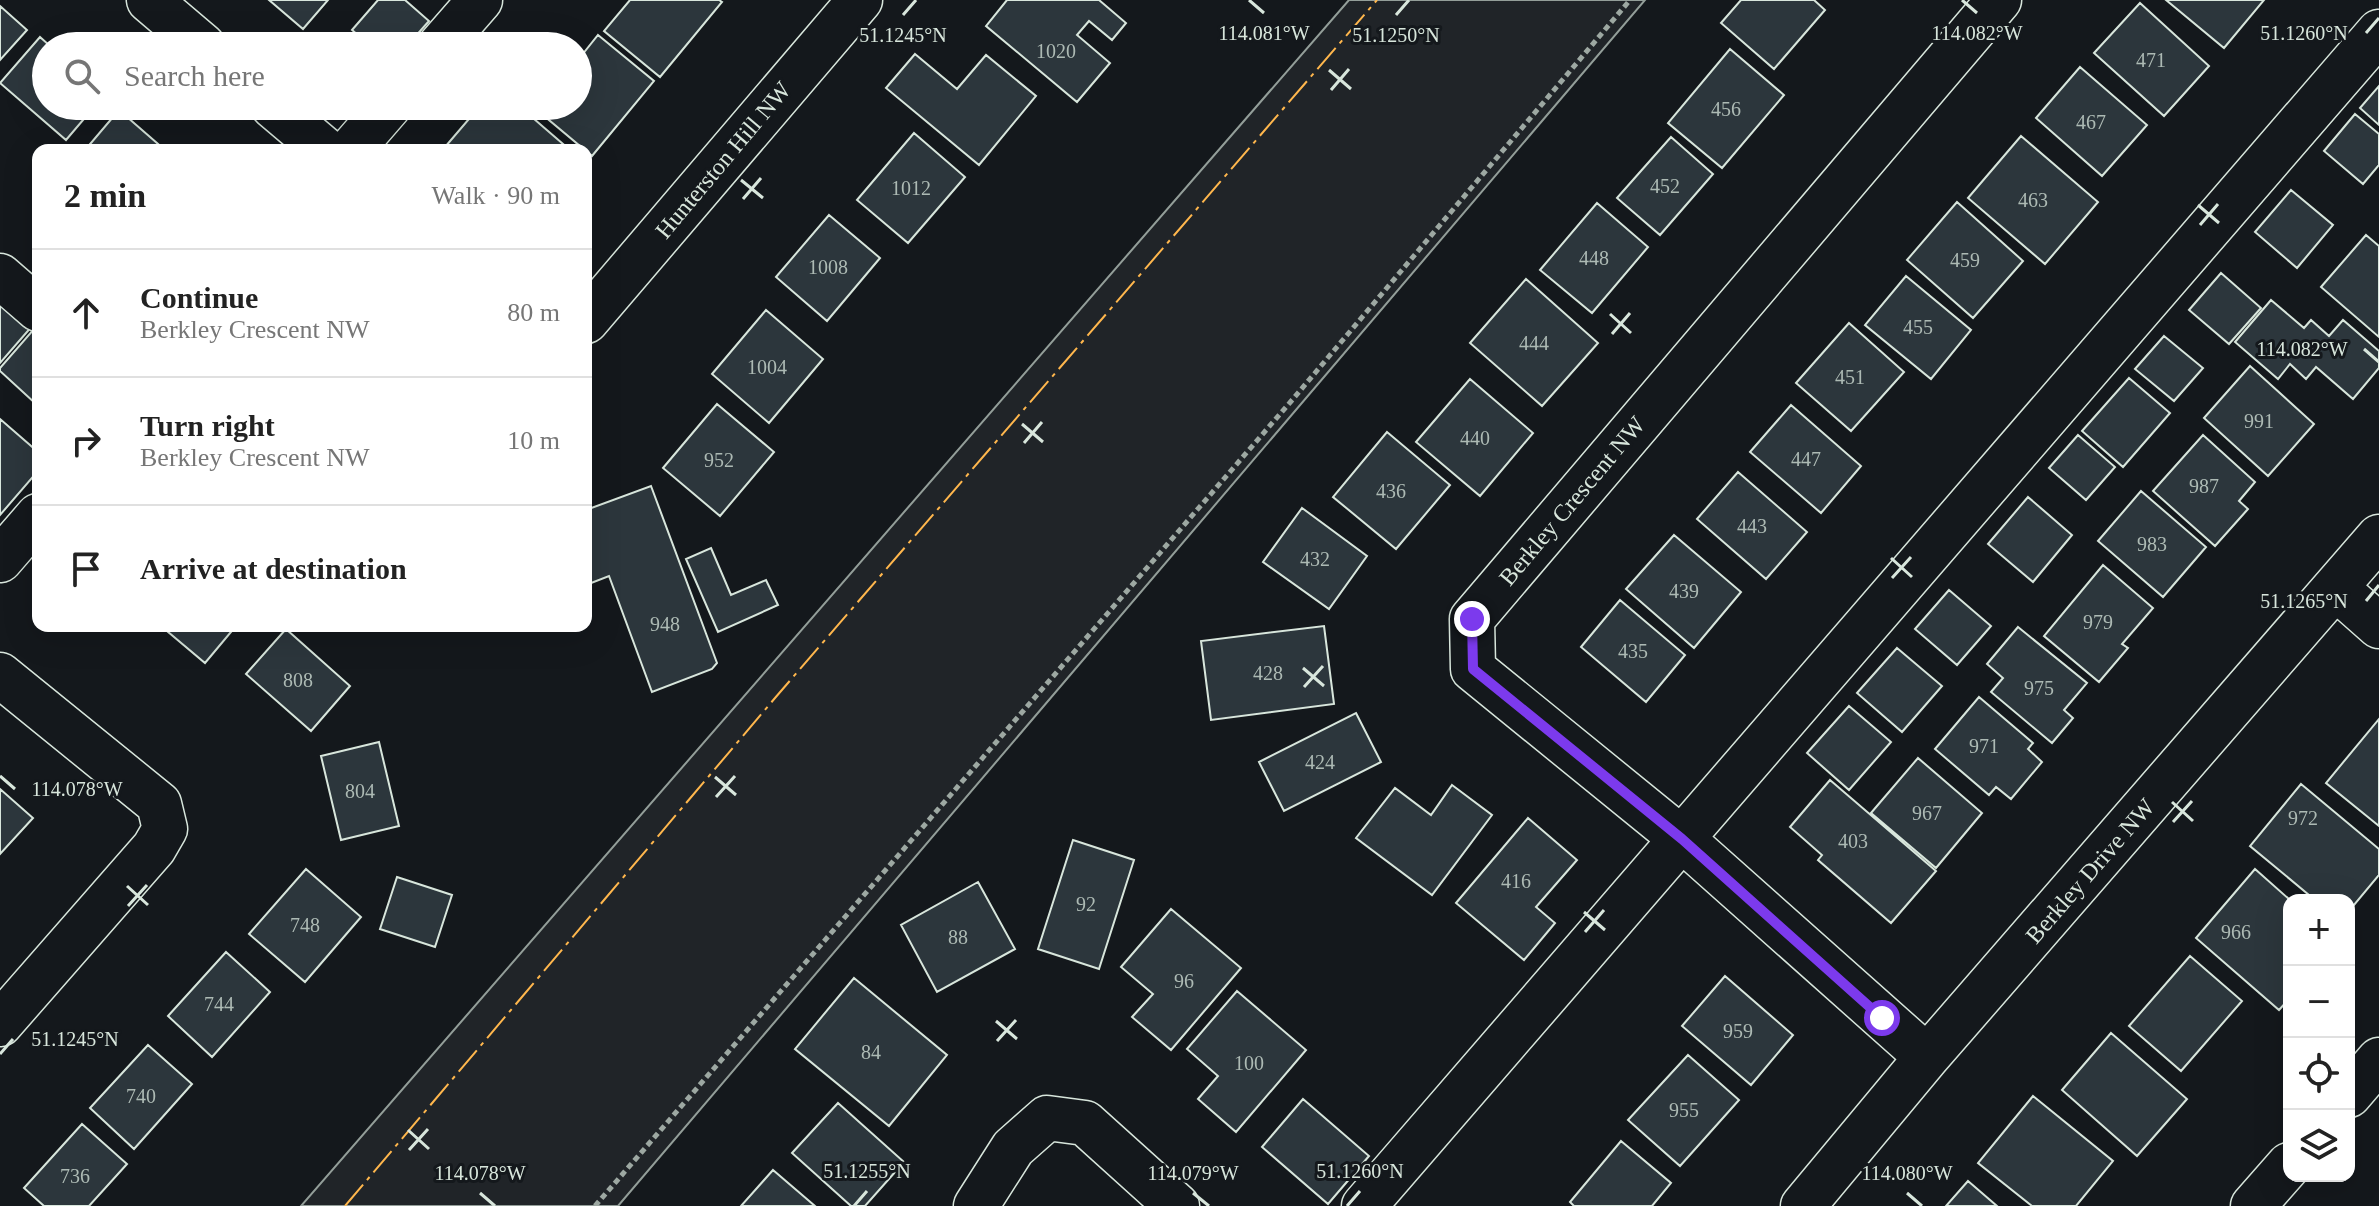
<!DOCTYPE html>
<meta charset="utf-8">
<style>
body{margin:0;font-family:"Times New Roman",serif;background:#f2f2f2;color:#222}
.controls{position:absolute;right:24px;bottom:24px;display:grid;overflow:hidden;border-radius:16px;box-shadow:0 8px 32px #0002}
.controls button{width:72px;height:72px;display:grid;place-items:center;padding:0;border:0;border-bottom:2px solid #e0e0e0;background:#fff;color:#222;font:40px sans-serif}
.stop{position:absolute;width:24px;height:24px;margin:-18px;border:6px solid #7c3aed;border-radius:50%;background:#fff}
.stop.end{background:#7c3aed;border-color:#fff;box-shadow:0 2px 8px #0008}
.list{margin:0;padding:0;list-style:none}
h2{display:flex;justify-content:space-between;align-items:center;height:104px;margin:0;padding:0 32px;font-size:34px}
h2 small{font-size:26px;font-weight:400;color:#767676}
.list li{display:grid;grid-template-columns:52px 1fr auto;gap:24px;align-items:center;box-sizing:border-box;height:128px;padding:0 32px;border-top:2px solid #e0e0e0}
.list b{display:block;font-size:30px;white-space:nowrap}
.list p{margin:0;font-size:26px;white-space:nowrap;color:#767676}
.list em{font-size:26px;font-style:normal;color:#767676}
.icon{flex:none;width:44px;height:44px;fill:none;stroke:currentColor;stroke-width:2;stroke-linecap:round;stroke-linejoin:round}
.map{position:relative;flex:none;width:2379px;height:1206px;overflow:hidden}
.search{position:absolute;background:#fff;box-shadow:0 8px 32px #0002;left:32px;top:32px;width:560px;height:88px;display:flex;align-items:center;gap:20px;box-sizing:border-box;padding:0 28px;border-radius:44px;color:#767676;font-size:30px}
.panel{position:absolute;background:#fff;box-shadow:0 8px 32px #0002;left:32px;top:144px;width:560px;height:488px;border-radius:16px}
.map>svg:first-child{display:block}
.green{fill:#202428;stroke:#939e99;stroke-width:2}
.building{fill:#2c363c;stroke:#d8e6dc;stroke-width:2}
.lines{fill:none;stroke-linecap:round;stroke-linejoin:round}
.minor-casing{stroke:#d8e6dc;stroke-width:47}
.path{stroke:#9da8a2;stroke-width:5;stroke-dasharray:6 4;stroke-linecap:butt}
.minor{stroke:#14181c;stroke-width:44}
.power{stroke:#ffb74d;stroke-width:2;stroke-dasharray:28 6 4 6;stroke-linecap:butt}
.route{stroke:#7c3aed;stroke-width:10}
.ticks{fill:none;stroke:#d8e6dc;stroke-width:3}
.labels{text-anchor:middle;stroke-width:6;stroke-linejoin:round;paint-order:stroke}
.number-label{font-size:20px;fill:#adbab4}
.street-label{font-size:24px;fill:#d8e6dc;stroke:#14181c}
.ticks-label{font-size:20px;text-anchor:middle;fill:#d8e6dc;stroke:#14181c;stroke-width:6;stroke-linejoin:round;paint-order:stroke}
</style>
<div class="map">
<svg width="2379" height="1206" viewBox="0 0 2379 1206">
<rect width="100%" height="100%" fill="#14181c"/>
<path class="green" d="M 1349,0 L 1645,0 L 618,1206 L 301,1206 Z"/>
<path class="building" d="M 269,0 L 328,0 L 303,29 Z
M 378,0 L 405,0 L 429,21 L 407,46 L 371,46 L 352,30 Z
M 630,0 L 719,0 L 722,2 L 660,77 L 604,31 Z
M 1007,0 L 1099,0 L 1126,23 L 1112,40 L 1089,21 L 1077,35 L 1110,63 L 1077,102 L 986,26 Z
M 1741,0 L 1814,0 L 1825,10 L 1774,69 L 1721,23 Z
M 2166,0 L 2264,0 L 2224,48 Z
M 2140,3 L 2209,66 L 2164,116 L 2094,53 Z
M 0,6 L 27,30 L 0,60 Z
M 598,35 L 654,81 L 592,156 L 537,110 L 540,106 L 578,106 L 578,60 Z
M 40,37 L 50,46 L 46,46 L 46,106 L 95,106 L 66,140 L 0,83 Z
M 1730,49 L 1784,95 L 1722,168 L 1668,123 Z
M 915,54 L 957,89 L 986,55 L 1036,96 L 979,165 L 886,88 Z
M 2080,67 L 2147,125 L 2102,176 L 2036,118 Z
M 2379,86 L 2379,125 L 2360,108 Z
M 480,106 L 519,106 L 570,150 L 448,150 L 445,147 Z
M 119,110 L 165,150 L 85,150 Z
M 2355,114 L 2379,134 L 2379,165 L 2363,184 L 2324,151 Z
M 914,133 L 965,177 L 908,243 L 857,200 Z
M 2021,136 L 2098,202 L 2045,264 L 1968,198 Z
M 1671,137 L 1713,174 L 1660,235 L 1617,198 Z
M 2291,190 L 2333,225 L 2297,268 L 2255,232 Z
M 1957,202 L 2023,261 L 1973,318 L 1907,260 Z
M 1597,203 L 1648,247 L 1592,313 L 1540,270 Z
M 829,215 L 880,258 L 827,321 L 776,277 Z
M 2366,235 L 2379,246 L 2379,337 L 2321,287 Z
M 2221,273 L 2261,308 L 2229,344 L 2189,310 Z
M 1906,276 L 1971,330 L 1931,379 L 1865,325 Z
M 1526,279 L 1598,343 L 1542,406 L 1470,343 Z
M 0,297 L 33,325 L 0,363 Z
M 2271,300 L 2304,328 L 2311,320 L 2329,336 L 2343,320 L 2379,351 L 2379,368 L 2353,399 L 2316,367 L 2306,379 L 2290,364 L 2278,379 L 2235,342 Z
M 766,310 L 823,359 L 769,423 L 712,374 Z
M 1849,323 L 1904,372 L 1851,431 L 1796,383 Z
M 34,329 L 38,332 L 36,404 L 0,371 L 0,368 Z
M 2164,336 L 2203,368 L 2174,401 L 2135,369 Z
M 2250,366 L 2314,424 L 2268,476 L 2204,418 Z
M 2129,378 L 2170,413 L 2123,467 L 2082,431 Z
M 1470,379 L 1533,433 L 1480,496 L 1416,442 Z
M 717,404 L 774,452 L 720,516 L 663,468 Z
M 1791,405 L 1861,466 L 1821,513 L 1750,452 Z
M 0,419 L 38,452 L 38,471 L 0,515 Z
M 1387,432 L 1450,485 L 1396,549 L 1333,497 Z
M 2078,435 L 2115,467 L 2086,500 L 2049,468 Z
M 2203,435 L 2255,482 L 2239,501 L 2248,509 L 2215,546 L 2153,491 Z
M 1738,472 L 1807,532 L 1766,579 L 1697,519 Z
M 651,486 L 717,663 L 712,669 L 652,692 L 609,576 L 586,585 L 586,510 Z
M 2141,491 L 2206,547 L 2163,597 L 2098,541 Z
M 2028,497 L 2072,535 L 2033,582 L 1988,544 Z
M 1302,508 L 1367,556 L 1329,609 L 1263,562 Z
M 1674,535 L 1741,592 L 1694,648 L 1626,589 Z
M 711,548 L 731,595 L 766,580 L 778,605 L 718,632 L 686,559 Z
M 2103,565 L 2153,608 L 2122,644 L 2128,648 L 2099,682 L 2044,636 Z
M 1949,590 L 1991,626 L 1957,665 L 1915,629 Z
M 1620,600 L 1685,655 L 1646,702 L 1581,647 Z
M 161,626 L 236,626 L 205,663 Z
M 1324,626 L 1334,704 L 1211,720 L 1201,641 Z
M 2018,627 L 2087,683 L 2064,710 L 2073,718 L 2052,743 L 1991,692 L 2003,678 L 1987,664 Z
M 286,629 L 350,686 L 311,731 L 246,674 Z
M 1897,648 L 1942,686 L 1902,732 L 1857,693 Z
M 1979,697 L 2033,743 L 2028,749 L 2042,762 L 2011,799 L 1996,787 L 1989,795 L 1935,749 Z
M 1849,706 L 1891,742 L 1849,790 L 1807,753 Z
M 1356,713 L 1381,762 L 1284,811 L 1259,762 Z
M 2379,719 L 2379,826 L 2326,783 Z
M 379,742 L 399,826 L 341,840 L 321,756 Z
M 1918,758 L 1982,813 L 1936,868 L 1871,813 Z
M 1830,780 L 1936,871 L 1891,923 L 1818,860 L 1822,855 L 1790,827 Z
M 2301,784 L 2379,849 L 2379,875 L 2349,911 L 2349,900 L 2315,900 L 2250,846 Z
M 1452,785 L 1492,815 L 1432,895 L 1356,838 L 1395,788 L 1431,815 Z
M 0,789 L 33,818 L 0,854 Z
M 1528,818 L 1577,860 L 1536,907 L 1555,923 L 1524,960 L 1456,903 Z
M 1073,840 L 1134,860 L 1099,969 L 1038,949 Z
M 306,869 L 361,917 L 305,982 L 249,934 Z
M 2255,869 L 2290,900 L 2289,999 L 2279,1010 L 2196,938 Z
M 397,877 L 452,895 L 435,947 L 380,929 Z
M 978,882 L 1015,949 L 937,992 L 901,925 Z
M 1171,909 L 1241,968 L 1171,1050 L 1132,1017 L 1153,994 L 1121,967 Z
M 226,952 L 270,992 L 212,1057 L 168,1016 Z
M 2190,956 L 2242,1001 L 2181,1071 L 2129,1026 Z
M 1725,976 L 1793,1035 L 1751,1085 L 1682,1026 Z
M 854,978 L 947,1055 L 889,1126 L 795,1049 Z
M 1237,991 L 1306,1050 L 1236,1132 L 1198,1099 L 1218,1076 L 1187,1049 Z
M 2111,1033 L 2187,1099 L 2137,1156 L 2062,1090 Z
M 148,1045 L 192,1084 L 134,1149 L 90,1108 Z
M 1688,1055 L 1739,1100 L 1680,1166 L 1628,1120 Z
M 2033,1096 L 2113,1161 L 2076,1206 L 2032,1206 L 1978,1163 Z
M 1303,1099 L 1369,1156 L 1328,1204 L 1262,1147 Z
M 838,1103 L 904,1162 L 865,1206 L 851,1206 L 792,1153 Z
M 82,1124 L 127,1164 L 89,1206 L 44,1206 L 24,1188 Z
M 1621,1141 L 1671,1183 L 1652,1206 L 1574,1206 L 1570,1202 Z
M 773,1170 L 815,1206 L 741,1206 Z
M 1968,1181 L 1997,1206 L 1946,1206 Z"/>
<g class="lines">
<g class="minor-casing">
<path id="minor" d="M 149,0 L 203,46
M 440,46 L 480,0
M 273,106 L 325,150
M 351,150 L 389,106
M 0,276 L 38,309
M 586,321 L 860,0
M 0,560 L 38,516
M 2336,588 L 2379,626
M 0,675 L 159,804 L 165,829 L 154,848 L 0,1024
M 1927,1057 L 1682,839 L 1473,669 L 1472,619 L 1999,0
M 2349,1095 L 2379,1060
M 976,1206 L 1013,1148 L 1047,1118 L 1085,1123 L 1177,1206
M 1364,1206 L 2379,32
M 1803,1206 L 1927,1057 L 2379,537
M 2253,1206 L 2289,1165"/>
</g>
<path class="path" d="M 595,1206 L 1293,399 L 1630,0"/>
<use href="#minor" class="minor"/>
<path class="power" d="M 345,1206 L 775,698 L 1377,0"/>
</g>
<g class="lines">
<path class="route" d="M 1472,619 L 1473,669 L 1682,839 L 1882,1018"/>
</g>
<path class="ticks" d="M 1249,0 L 1264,13M 1962,0 L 1977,13M 903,15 L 916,0M 1396,15 L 1409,0M 2366,33 L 2379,18M 1329,70 L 1351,89M 1331,90 L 1349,69M 741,180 L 763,198M 743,199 L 761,178M 2198,205 L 2219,223M 2200,225 L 2218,204M 1610,314 L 1631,333M 1612,334 L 1630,313M 2364,349 L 2379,362M 1022,424 L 1043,442M 1024,443 L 1042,422M 1891,558 L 1912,577M 1892,578 L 1911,557M 2366,601 L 2379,585M 1303,668 L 1324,686M 1304,687 L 1323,666M 0,776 L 15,789M 715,777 L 736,795M 716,797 L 735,776M 2172,802 L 2193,821M 2173,822 L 2192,801M 127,886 L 148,905M 128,906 L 147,885M 1584,912 L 1605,930M 1585,932 L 1604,910M 996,1021 L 1017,1039M 997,1041 L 1016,1020M 0,1054 L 13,1039M 408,1130 L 429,1149M 409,1150 L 428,1129M 480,1193 L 495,1206M 1193,1193 L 1209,1206M 1907,1193 L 1922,1206M 854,1206 L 867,1191M 1347,1206 L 1360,1191"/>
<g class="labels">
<g class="number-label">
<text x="1056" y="58">1020</text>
<text x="2151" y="67">471</text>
<text x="1726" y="116">456</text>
<text x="2091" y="129">467</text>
<text x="1665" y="193">452</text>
<text x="911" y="195">1012</text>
<text x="2033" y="207">463</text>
<text x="1594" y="265">448</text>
<text x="1965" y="267">459</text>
<text x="828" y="274">1008</text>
<text x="1918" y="334">455</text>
<text x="1534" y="350">444</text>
<text x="767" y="374">1004</text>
<text x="1850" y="384">451</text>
<text x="2259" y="428">991</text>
<text x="1475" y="445">440</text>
<text x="1806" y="466">447</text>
<text x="719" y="467">952</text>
<text x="2204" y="493">987</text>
<text x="1391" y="498">436</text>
<text x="1752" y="533">443</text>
<text x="2152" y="551">983</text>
<text x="1315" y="566">432</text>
<text x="1684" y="598">439</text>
<text x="2098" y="629">979</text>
<text x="665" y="631">948</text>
<text x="1633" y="658">435</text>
<text x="1268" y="680">428</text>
<text x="298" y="687">808</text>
<text x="2039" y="695">975</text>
<text x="1984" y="753">971</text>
<text x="1320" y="769">424</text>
<text x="360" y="798">804</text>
<text x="1927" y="820">967</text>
<text x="2303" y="825">972</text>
<text x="1853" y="848">403</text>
<text x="1516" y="888">416</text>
<text x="1086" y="911">92</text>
<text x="305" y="932">748</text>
<text x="2236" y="939">966</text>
<text x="958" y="944">88</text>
<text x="1184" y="988">96</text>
<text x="219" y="1011">744</text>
<text x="1738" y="1038">959</text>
<text x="871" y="1059">84</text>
<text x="1249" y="1070">100</text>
<text x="141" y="1103">740</text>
<text x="1684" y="1117">955</text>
<text x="75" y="1183">736</text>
</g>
<g class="street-label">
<text transform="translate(723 160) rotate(-50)" y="8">Hunterston Hill NW</text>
<text transform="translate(1572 501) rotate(-50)" y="8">Berkley Crescent NW</text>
<text transform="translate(2090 871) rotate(-49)" y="8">Berkley Drive NW</text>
</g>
</g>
<g class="ticks-label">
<text x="1264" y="40">114.081°W</text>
<text x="1977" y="40">114.082°W</text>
<text x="2304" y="40">51.1260°N</text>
<text x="903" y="42">51.1245°N</text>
<text x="1396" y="42">51.1250°N</text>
<text x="2302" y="356">114.082°W</text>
<text x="2304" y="608">51.1265°N</text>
<text x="77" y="796">114.078°W</text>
<text x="75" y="1046">51.1245°N</text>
<text x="867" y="1178">51.1255°N</text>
<text x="1360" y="1178">51.1260°N</text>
<text x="480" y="1180">114.078°W</text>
<text x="1193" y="1180">114.079°W</text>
<text x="1907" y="1180">114.080°W</text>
</g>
</svg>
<div class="controls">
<button>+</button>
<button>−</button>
<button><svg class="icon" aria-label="locate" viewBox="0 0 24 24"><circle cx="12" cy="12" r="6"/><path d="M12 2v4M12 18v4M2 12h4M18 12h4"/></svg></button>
<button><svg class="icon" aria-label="layers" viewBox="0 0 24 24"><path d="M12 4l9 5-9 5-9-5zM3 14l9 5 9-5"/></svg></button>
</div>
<div class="stop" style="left:1882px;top:1018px"></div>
<div class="stop end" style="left:1472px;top:619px"></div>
<div class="search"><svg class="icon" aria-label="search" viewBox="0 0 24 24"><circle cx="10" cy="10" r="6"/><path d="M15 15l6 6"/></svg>Search here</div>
<section class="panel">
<h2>2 min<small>Walk · 90 m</small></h2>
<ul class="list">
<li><svg class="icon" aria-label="ahead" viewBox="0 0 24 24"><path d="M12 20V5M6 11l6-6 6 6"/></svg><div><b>Continue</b><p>Berkley Crescent NW</p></div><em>80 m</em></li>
<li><svg class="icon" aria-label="right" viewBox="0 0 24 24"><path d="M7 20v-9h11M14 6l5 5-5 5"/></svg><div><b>Turn right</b><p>Berkley Crescent NW</p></div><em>10 m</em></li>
<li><svg class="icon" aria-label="arrive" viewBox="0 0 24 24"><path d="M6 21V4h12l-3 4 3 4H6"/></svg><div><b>Arrive at destination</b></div></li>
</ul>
</section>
</div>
